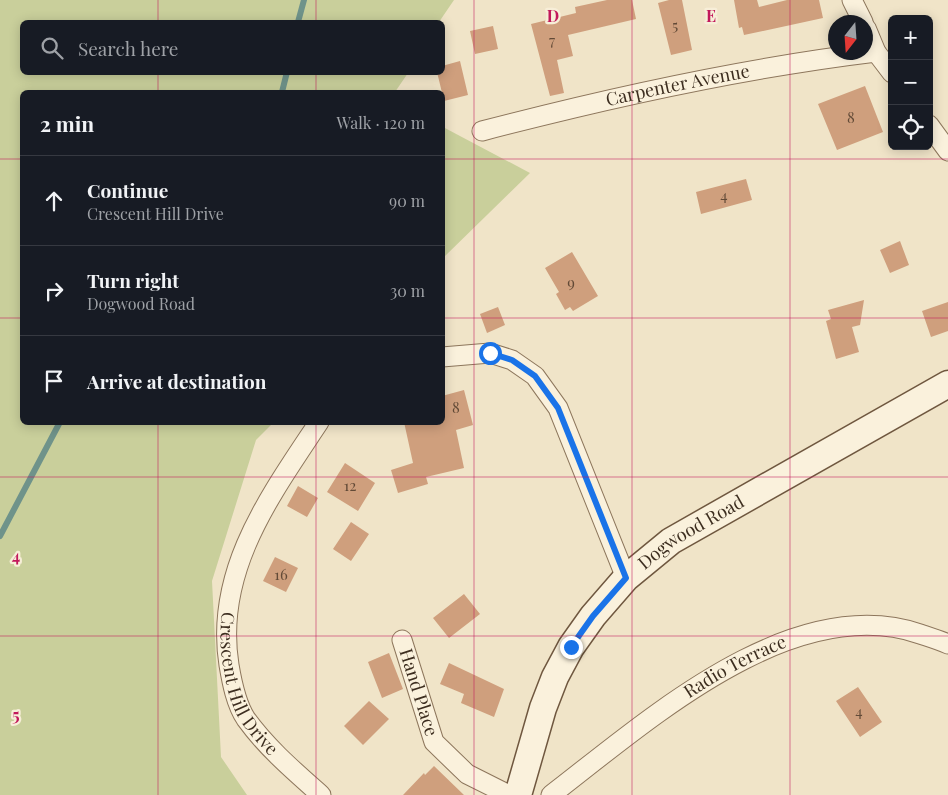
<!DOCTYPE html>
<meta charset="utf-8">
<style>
body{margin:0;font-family:"Playfair Display",serif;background:#242831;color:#f1f3f6}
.controls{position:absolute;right:15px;top:15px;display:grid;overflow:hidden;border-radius:8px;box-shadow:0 2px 12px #0003}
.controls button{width:45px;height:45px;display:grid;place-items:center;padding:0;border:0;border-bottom:1px solid #363941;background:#171b24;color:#f1f3f6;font:25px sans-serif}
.compass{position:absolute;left:828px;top:15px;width:45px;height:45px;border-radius:50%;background:#171b24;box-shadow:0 2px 12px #0003;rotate:197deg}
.stop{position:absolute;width:15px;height:15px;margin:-11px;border:4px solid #1a73e8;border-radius:50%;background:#fff}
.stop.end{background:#1a73e8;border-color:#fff;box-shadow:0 1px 5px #0008}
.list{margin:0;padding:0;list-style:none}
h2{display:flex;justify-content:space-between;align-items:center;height:65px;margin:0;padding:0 20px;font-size:21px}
h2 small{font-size:16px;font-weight:400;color:#9ea1a6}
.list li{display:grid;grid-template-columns:32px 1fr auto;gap:15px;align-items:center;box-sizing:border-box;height:90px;padding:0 20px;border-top:1px solid #363941}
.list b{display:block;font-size:19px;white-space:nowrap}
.list p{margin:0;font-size:16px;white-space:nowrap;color:#9ea1a6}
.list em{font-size:16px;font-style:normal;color:#9ea1a6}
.icon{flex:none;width:28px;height:28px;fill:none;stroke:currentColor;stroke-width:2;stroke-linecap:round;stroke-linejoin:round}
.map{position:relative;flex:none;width:948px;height:795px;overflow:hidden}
.search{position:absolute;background:#171b24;box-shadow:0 2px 12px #0003;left:20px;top:20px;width:425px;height:55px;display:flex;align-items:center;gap:12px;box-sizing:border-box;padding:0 18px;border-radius:8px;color:#9ea1a6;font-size:19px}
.panel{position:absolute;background:#171b24;box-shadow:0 2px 12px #0003;left:20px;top:90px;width:425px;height:335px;border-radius:8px}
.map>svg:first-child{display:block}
.green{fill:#c9cf9b}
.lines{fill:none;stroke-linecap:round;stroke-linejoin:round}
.stream{stroke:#6f938a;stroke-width:6}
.building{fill:#cf9f7d}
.street-casing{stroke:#8d765c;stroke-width:21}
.secondary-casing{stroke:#6f573f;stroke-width:29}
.street{stroke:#faf1dc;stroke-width:19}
.secondary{stroke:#faf1dc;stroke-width:26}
.route{stroke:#1a73e8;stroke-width:6}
.grid{fill:none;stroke:#c2185b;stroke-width:1;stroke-opacity:0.55}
.labels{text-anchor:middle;stroke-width:4.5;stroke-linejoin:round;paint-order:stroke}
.number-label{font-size:15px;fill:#624a37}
.street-label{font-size:18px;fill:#3d2e20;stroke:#f7eed8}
.grid-label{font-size:16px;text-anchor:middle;font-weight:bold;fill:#c2185b;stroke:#f7eed8;stroke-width:4.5;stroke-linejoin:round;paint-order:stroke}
</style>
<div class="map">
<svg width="948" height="795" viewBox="0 0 948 795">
<rect width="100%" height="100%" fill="#f0e4c8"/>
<path class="green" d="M 0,0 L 454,0 L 439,22 L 22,22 L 22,72 L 408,73 L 395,92 L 22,92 L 22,422 L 273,423 L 256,440 L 212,581 L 221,757 L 247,795 L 0,795 Z
M 443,127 L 530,173 L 443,258 Z"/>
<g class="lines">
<path class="stream" d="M 298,22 L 304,0
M 282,92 L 287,72
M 0,536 L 60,422"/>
</g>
<path class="building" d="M 607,0 L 632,0 L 636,19 L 568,35 L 573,56 L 557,60 L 564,93 L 550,96 L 531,24 L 576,13 L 575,7 Z
M 669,0 L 682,0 L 692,50 L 671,55 L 658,3 Z
M 734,0 L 757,0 L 759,7 L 787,0 L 819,0 L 823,18 L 744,35 L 742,27 L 739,28 Z
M 493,26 L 498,49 L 475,54 L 470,31 Z
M 460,61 L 468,95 L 444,101 L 437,72 L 442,72 L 442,66 Z
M 865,86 L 883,132 L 837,150 L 818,104 Z
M 746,179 L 752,200 L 701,214 L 696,192 Z
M 900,241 L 909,265 L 890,273 L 880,250 Z
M 572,252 L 598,296 L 573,311 L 570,307 L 565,310 L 556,294 L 559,292 L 545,268 Z
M 864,300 L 860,325 L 852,327 L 859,352 L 836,359 L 826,321 L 831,319 L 828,310 Z
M 948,302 L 948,331 L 931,337 L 922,311 Z
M 498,307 L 505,325 L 487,333 L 480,314 Z
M 464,390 L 473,425 L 456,430 L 464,468 L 426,477 L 428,484 L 398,493 L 391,470 L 413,463 L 404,422 L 442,422 L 442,396 Z
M 345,463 L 375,483 L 358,511 L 327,492 Z
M 298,486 L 318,498 L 307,517 L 287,506 Z
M 351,522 L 369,534 L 351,561 L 333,549 Z
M 275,557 L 298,568 L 286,592 L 263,581 Z
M 464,594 L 480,614 L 449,638 L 433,618 Z
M 389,653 L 403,689 L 382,698 L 368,662 Z
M 449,663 L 504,689 L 494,717 L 461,703 L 464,694 L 440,684 Z
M 858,687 L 882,722 L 860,737 L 836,701 Z
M 369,701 L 389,719 L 363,745 L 344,726 Z
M 434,766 L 464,795 L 403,795 L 424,773 L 425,775 Z"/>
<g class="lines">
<g class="street-casing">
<g id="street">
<path d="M 852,0 L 863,22"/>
<path d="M 866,28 L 876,52 L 892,73"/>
<path d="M 929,125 L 948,151"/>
<path id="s1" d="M 482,131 C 612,97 743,68 876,52"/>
<path d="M 442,357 L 490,353 L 512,360 L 535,376 L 558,408 L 626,578"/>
<path id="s2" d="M 319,422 C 270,496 214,571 229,665 C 232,683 236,704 246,719 C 267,748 294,771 321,795"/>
<path id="s3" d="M 402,640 L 434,742 L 467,774 L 509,795"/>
<path id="s4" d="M 551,795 C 645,723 792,590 920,634 C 929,637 939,640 948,644"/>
</g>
</g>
<g class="secondary-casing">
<g id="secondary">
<path id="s5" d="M 518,795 L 543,708 L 555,677 L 571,647 L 593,616 L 626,578 L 671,541 L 948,384"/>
</g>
</g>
<use href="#street" class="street"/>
<use href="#secondary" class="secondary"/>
</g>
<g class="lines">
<path class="route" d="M 490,353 L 512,360 L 535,376 L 558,408 L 626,578 L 593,616 L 571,647"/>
</g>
<path class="grid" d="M 158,0 L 158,22M 316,0 L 316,22M 474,0 L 474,795M 632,0 L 632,795M 790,0 L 790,795M 158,72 L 158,92M 316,72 L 316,92M 0,159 L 22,159M 442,159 L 948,159M 0,318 L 22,318M 442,318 L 948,318M 158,422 L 158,795M 316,422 L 316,795M 0,477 L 948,477M 0,636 L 948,636"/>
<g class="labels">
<g class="number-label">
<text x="675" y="31">5</text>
<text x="552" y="46">7</text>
<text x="851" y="123">8</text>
<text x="724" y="201">4</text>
<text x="571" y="288">9</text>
<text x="456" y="413">8</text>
<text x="350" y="491">12</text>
<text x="281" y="580">16</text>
<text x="859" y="717">4</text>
</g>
<g class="street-label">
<text dy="6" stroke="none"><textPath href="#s1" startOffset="201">Carpenter Avenue</textPath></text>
<text dy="6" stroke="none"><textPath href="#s5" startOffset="326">Dogwood Road</textPath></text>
<text dy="6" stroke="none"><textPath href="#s4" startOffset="225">Radio Terrace</textPath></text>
<text dy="6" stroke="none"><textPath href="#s2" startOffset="290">Crescent Hill Drive</textPath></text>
<text dy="6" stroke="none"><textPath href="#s3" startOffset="55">Hand Place</textPath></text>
</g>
</g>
<g class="grid-label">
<text x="553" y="22">D</text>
<text x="711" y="22">E</text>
<text x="16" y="562">4</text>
<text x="16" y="721">5</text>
</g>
</svg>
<div class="controls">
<button>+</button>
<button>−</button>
<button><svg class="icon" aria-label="locate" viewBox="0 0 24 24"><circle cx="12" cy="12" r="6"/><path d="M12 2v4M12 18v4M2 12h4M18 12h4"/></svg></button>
</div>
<svg class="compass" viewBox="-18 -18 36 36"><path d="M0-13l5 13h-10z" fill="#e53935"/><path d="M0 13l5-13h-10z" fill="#9ea1a6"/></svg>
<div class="stop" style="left:490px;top:353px"></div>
<div class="stop end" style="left:571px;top:647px"></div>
<div class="search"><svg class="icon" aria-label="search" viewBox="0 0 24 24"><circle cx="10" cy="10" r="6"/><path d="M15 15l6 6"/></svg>Search here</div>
<section class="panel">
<h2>2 min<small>Walk · 120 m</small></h2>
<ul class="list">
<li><svg class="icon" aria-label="ahead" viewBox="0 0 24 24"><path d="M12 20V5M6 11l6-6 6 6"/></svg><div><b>Continue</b><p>Crescent Hill Drive</p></div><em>90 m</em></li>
<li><svg class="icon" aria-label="right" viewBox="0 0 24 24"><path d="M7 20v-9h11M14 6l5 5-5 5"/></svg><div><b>Turn right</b><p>Dogwood Road</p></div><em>30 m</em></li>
<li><svg class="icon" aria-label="arrive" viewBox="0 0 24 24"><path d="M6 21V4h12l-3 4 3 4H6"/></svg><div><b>Arrive at destination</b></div></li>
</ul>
</section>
</div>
